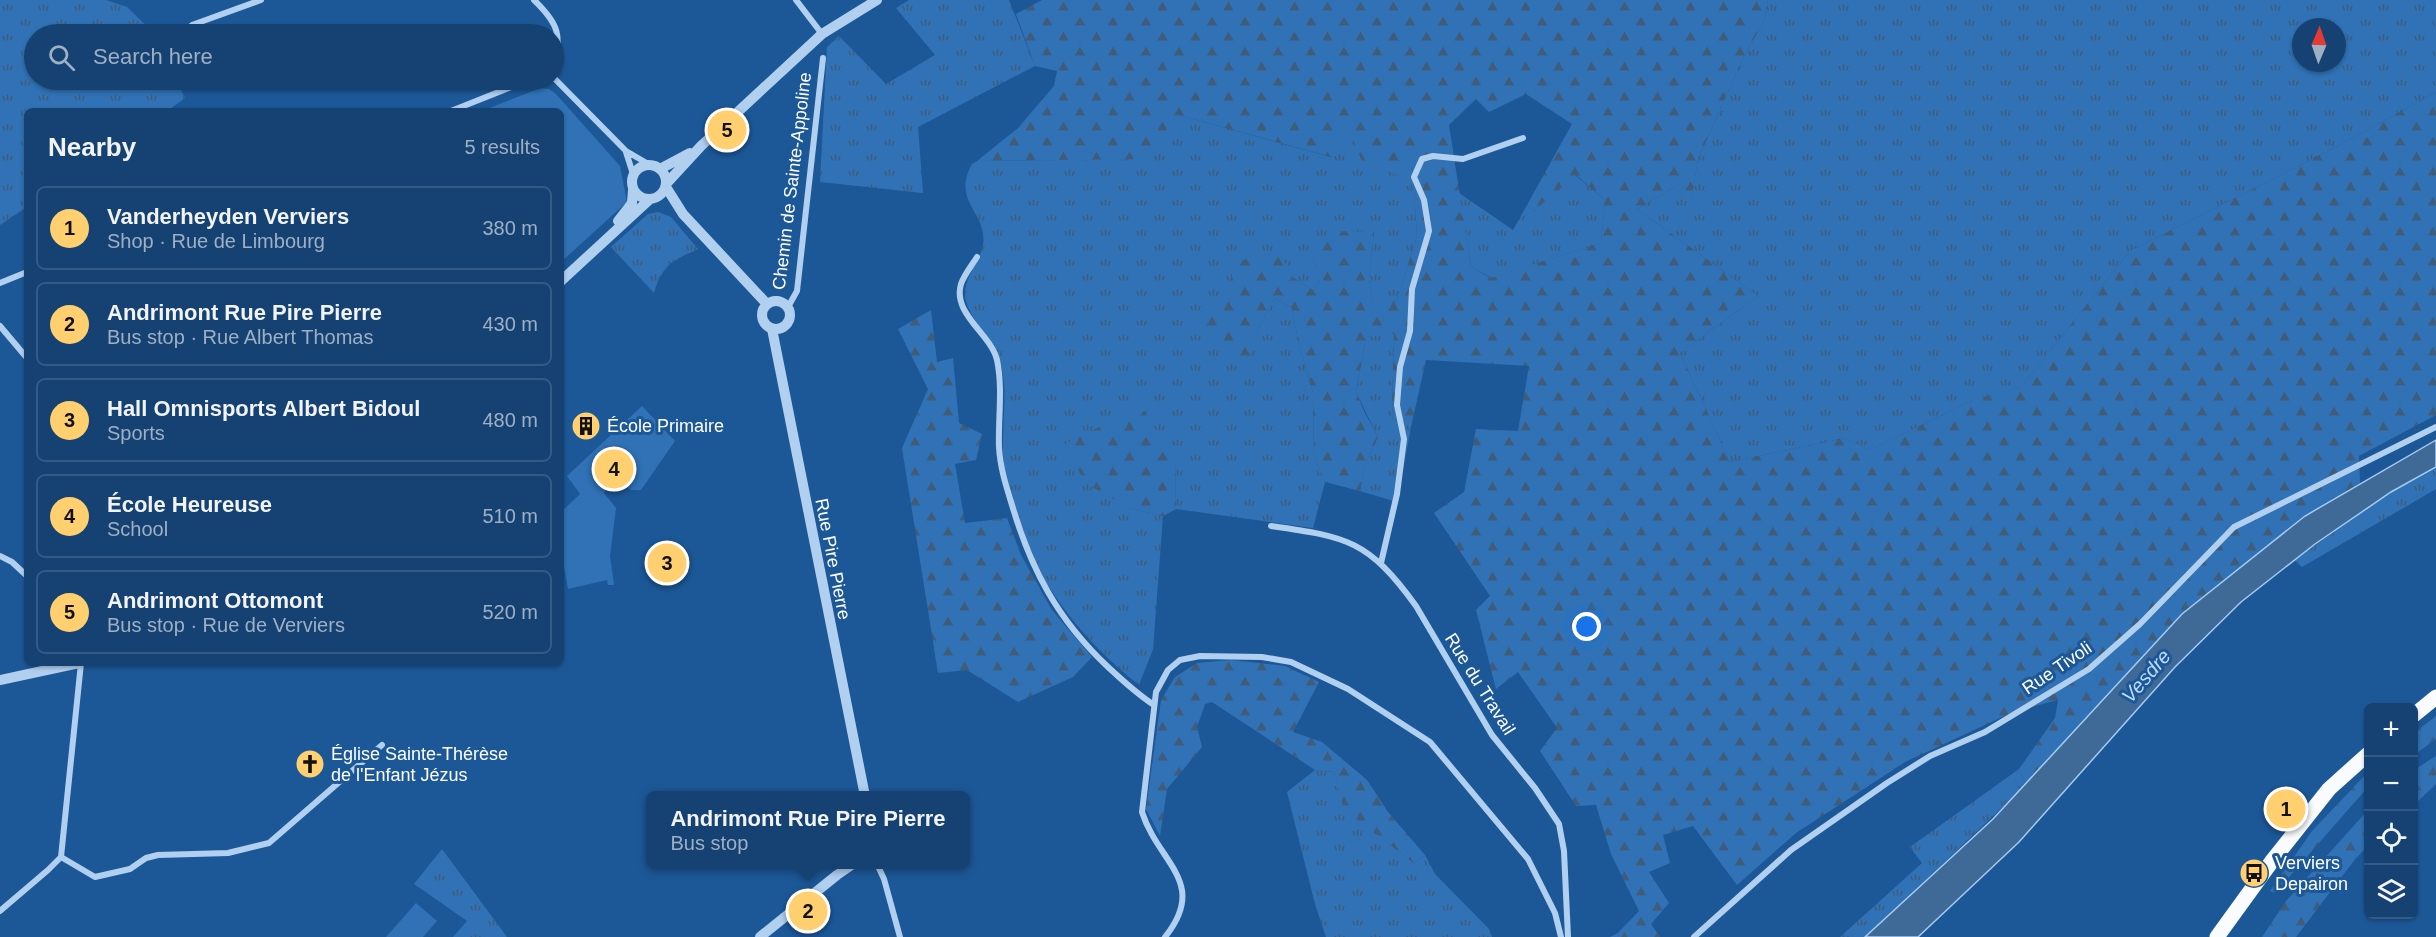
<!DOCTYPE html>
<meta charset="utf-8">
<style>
body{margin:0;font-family:Arial,sans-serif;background:#224d7a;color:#f1f3f6}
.controls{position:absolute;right:18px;bottom:18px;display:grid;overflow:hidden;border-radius:9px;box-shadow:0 2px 4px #0004}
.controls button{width:54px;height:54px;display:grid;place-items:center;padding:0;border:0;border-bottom:2px solid #345b84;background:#154272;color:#f1f3f6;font:30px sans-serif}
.compass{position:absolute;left:2292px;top:18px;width:54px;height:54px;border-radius:50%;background:#154272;box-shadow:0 2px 4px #0004;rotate:2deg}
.you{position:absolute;left:1587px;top:627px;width:21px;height:21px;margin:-15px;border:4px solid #fff;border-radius:50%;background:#1a73e8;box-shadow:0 0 0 9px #1a73e833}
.badge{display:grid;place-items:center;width:39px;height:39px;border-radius:50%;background:#ffcf70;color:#111;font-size:20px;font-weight:700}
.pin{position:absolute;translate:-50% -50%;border:3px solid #fff;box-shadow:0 2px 6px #0006}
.popup{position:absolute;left:646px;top:791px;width:324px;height:78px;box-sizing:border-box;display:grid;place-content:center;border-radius:9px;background:#154272;filter:drop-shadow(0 2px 4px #0005);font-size:20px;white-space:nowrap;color:#9db0c4}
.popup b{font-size:22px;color:#f1f3f6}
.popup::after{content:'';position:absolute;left:50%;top:100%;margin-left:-12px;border:12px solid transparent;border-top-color:#154272}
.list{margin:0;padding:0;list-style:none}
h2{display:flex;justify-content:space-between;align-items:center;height:78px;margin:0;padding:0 24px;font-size:26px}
h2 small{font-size:20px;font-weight:400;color:#9db0c4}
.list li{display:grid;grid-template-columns:39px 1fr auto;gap:18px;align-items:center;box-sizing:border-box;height:84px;margin:0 12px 12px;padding:0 12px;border:2px solid #345b84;border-radius:9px}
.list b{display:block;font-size:22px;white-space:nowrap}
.list p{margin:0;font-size:20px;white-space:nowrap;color:#9db0c4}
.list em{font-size:20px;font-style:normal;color:#9db0c4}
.icon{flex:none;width:33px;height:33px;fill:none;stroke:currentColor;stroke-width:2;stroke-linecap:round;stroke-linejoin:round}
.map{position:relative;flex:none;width:2436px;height:937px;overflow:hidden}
.search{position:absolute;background:#154272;box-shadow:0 2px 4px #0004;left:24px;top:24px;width:540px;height:66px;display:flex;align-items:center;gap:15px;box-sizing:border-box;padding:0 21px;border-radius:33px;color:#9db0c4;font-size:22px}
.panel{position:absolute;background:#154272;box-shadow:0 2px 4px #0004;left:24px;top:108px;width:540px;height:558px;border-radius:9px}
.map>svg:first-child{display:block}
.grass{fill:url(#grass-tufts);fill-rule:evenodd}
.forest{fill:url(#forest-firs);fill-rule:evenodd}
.park{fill:#3072b5}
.water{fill:#3f6a97;stroke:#a4ccf2;stroke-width:1.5}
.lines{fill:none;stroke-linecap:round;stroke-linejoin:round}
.minor{stroke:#b1d0f0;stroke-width:6}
.tertiary{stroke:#b1d0f0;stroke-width:10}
.primary{stroke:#fafcff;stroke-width:15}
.labels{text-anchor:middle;stroke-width:6;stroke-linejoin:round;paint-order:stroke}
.street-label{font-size:18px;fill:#fff;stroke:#1c5898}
.poi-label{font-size:18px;fill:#fff;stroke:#1c5898;text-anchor:start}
.water-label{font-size:20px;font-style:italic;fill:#bddaf6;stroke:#1c5898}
</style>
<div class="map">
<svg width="2436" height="937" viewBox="0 0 2436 937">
<defs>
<pattern id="grass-tufts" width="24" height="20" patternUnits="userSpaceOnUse" patternTransform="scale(1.5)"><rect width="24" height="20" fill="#3072b5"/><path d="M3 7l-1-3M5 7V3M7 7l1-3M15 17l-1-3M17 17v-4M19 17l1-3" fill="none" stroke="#3f5d7b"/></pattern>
<pattern id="forest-firs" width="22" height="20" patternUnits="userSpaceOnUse" patternTransform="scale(1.5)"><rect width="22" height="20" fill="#3072b5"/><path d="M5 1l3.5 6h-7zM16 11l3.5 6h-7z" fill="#3f5d7b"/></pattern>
</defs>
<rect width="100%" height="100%" fill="#1c5898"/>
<path class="grass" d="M 0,0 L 106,0 L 127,7 L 155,34 L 34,34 L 34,80 L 176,80 L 185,98 L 167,111 L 27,111 L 27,207 L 0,225 Z
M 909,0 L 1009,0 L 1035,66 L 918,127 L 923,193 L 820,182 L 827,47 L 839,36 L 886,84 L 935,55 L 896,8 Z
M 1768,0 L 2436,0 L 2436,92 L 2340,145 L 2130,251 L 2021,387 L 1971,401 L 1870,450 L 1845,438 L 1730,462 L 1680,353 L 1758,296 L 1637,209 L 1673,188 L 1691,202 L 1698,159 L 1744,56 L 1764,21 ZM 2301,27 L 2337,27 L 2337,63 L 2301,63 Z
M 1175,114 L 1331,157 L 1348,124 L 1412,161 L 1417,236 L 1397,301 L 1373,305 L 1369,279 L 1374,232 L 1321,278 L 1313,290 L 1292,277 L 1278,250 L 1241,261 L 1206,326 L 1244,369 L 1260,326 L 1274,298 L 1292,308 L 1298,341 L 1313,393 L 1314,457 L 1325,482 L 1313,528 L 1176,509 L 1175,461 L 1129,508 L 1163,516 L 1153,649 L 1139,685 C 1073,633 1018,559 1005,474 C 1000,443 1006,413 1004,383 C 1003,373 1000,356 994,348 C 986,335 966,311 965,296 C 964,278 980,262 983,245 C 988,212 951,202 972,164 L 977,161 L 1054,160 Z
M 1575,175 L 1605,200 L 1601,243 L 1492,278 L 1471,267 L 1459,193 L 1513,230 L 1527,205 L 1534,211 Z
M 658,212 L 671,217 L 698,249 C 672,261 663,264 654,293 L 611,247 L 648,214 Z
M 1394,333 L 1392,418 L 1411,427 L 1397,502 L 1360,491 L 1365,464 L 1378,437 L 1356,392 L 1366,337 Z
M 2436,467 L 2436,489 L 2302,567 L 2294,560 L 2391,492 Z
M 2019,769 L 2026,785 L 1865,937 L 1840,937 L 1922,863 L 1910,847 Z
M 1315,770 L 1335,772 L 1345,810 L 1414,863 L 1425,855 L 1435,874 L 1489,929 L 1492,937 L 1326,937 L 1315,904 L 1287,792 Z
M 442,849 L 507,937 L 453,937 L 467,921 L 414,884 Z"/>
<path class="forest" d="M 1042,0 L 1768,0 L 1764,21 L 1744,56 L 1698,159 L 1691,203 L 1673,188 L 1637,209 L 1758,296 L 1680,353 L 1730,462 L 1845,438 L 1870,450 L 1973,400 L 2021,387 L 2130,251 L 2340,145 L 2436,92 L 2436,415 L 2359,456 L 2360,483 L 2305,516 L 2086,720 L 2026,785 L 2019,769 L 2055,718 L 2058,700 L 2015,711 L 1905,762 L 1796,833 L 1737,885 L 1693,826 L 1663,835 L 1670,863 L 1649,872 L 1669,903 L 1651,924 L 1660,937 L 1610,937 L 1618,933 L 1639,911 L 1611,854 L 1596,805 L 1576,806 L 1540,751 L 1557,728 L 1518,672 L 1496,689 L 1476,610 L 1490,596 L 1434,513 L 1464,492 L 1476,429 L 1518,431 L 1529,366 L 1426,360 L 1411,427 L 1392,418 L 1394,334 L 1366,337 L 1356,392 L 1364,411 L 1378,437 L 1365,464 L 1360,491 L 1325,482 L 1314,457 L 1313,393 L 1298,341 L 1292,308 L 1274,298 L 1260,326 L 1245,369 L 1232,365 L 1206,326 L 1240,261 L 1278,249 L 1292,277 L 1313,290 L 1321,278 L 1311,255 L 1333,231 L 1374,232 L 1369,279 L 1373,304 L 1397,301 L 1417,236 L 1412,162 L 1398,175 L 1362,162 L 1348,125 L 1332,157 L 1175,114 L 1152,159 L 977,161 L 1018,128 L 1054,86 L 1057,71 L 1035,66 L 1016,14 ZM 1526,94 L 1572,124 L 1527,205 L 1534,211 L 1576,175 L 1605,200 L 1601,243 L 1491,278 L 1471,267 L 1449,125 L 1476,99 L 1489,112 Z
M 931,310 L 937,362 L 953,358 L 959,423 L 982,434 L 976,460 L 955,464 L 965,523 L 1007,518 L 1021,555 L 1052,610 L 1092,657 L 1073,677 L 1018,702 L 967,670 L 938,673 L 902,448 L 928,389 L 898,329 Z
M 1141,406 L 1175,461 L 1176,509 L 1163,516 L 1129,508 L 1085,483 L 1065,444 Z
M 1231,660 L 1285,666 L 1319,682 L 1293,732 L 1322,742 L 1367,780 L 1388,812 L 1425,855 L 1414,863 L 1344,810 L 1335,772 L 1315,770 L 1212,702 L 1205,704 L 1197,727 L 1202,747 L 1167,789 L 1160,836 L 1146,809 L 1161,700 L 1175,677 L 1197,663 Z
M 2436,716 L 2436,739 L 2414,755 L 2414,733 Z
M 2436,756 L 2436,784 L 2414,805 L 2414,770 Z
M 2368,772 L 2368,787 L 2275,893 L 2270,891 L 2312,831 Z
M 2368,810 L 2368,846 L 2356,858 L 2296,937 L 2262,937 L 2286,901 Z"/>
<path class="park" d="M 540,88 L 549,89 L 556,94 L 620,166 L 627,202 L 561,262 L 561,111 L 482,111 Z
M 642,406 L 675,441 L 641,490 L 631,490 L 616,480 L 607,484 L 604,493 L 616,508 L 610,556 L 614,585 L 608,585 L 607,580 L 568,589 L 561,550 L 561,512 L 580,494 L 567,476 Z
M 416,903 L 437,921 L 423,937 L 386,937 Z"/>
<path class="water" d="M 2436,440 L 2436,467 L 2391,492 L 2315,544 L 2241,602 L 2175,667 L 2019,842 L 1918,937 L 1865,937 L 1993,819 L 2182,614 L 2305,516 Z"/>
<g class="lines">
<path class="minor" d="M 534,0 C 560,25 561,35 554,69
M 796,0 L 822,34
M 192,25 L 261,0
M 554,78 L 626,151 L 650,165
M 451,111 L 529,80
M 626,152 L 633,174
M 977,257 C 972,265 964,275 961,284 C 952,314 991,334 997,360 C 1003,389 998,418 999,447 C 1000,467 1006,486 1012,505 C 1031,570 1058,620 1108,667 C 1123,681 1137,694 1154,705
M 0,283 L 27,272
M 788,307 L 797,291 L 823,58
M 0,326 L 27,358
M 1271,526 C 1348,537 1368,540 1416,606 L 1492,735 L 1535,788 L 1559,824 L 1564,851 L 1568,937
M 0,556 L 12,562 L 27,576
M 1381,563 L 1397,494 L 1404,439 L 1397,405 L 1400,367 L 1410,331 L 1412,289 L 1429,231 L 1424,200 L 1414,177 L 1422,159 L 1433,156 L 1463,159 L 1523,138
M 61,857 L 95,877 L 130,869 L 146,858 L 158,855 L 228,853 L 269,843 L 382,745
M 877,864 L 884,879 L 900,937
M 0,911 L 48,870 L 61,857 L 81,663
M 1165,937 C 1209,882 1158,863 1142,812 L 1156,692 L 1168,670 L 1180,660 L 1200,656 L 1262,657 L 1291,662 L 1348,689 L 1430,742 L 1528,859 L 1555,913 L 1561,937
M 1694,937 L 1791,850 L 1887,783 L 1930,756 L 1985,732 L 2089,669 L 2140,624 L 2234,527 L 2436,427"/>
<path class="tertiary" d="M632 182a17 17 0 1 1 34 0a17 17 0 1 1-34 0Z
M 660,169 L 690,153
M 666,184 L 701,146 L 822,34 L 877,0
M 666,187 L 683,214 L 767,304
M 618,221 L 632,203 L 633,190
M 561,281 L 649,200
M762 315a14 14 0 1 1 28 0a14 14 0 1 1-28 0Z
M 772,329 L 865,796
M 0,680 L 79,663
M 760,937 L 837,875 L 853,864"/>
<path class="primary" d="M 2414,715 L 2436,697
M 2217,937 L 2272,861 L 2329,789 L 2368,754"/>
</g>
<defs>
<g id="building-disc" transform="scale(1.5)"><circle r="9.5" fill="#ffcf70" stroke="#1c5898"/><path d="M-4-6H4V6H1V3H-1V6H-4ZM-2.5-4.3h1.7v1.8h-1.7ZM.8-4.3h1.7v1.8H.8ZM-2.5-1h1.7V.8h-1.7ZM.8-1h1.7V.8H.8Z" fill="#111"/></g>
<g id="church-disc" transform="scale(1.5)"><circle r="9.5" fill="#ffcf70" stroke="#1c5898"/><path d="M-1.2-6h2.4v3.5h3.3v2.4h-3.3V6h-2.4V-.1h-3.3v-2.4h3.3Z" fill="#111"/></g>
<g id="bus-disc" transform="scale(1.5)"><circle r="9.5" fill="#ffcf70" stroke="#1c5898"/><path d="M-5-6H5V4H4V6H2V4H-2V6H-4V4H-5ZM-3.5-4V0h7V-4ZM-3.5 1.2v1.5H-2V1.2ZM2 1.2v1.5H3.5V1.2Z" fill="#111"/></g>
</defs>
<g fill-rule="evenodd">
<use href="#building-disc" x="586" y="426"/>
<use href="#church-disc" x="310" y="764"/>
<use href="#bus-disc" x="2254" y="873"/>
</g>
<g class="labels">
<g class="street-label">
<text transform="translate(792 181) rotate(-83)" y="6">Chemin de Sainte-Appoline</text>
<text transform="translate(833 559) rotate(79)" y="6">Rue Pire Pierre</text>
<text transform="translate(2057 668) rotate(-34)" y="6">Rue Tivoli</text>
<text transform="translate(1480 684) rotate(58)" y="6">Rue du Travail</text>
</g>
<g class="poi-label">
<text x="607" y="432">École Primaire</text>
<text x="331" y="760">Église Sainte-Thérèse<tspan x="331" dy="21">de l'Enfant Jézus</tspan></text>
<text x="2275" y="869">Verviers<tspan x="2275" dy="21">Depairon</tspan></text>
</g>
<g class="water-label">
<text transform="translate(2146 676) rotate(-49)" y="7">Vesdre</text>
</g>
</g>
</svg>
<div class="controls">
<button>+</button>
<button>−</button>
<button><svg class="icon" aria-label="locate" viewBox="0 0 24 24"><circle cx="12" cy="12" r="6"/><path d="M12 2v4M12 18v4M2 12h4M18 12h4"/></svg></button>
<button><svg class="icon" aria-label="layers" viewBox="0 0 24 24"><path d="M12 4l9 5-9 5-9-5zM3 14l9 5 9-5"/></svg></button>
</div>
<svg class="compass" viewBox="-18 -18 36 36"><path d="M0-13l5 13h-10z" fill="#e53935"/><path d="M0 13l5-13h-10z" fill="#9db0c4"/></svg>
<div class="you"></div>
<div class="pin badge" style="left:2286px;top:809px">1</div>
<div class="pin badge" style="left:808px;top:911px">2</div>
<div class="popup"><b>Andrimont Rue Pire Pierre</b>Bus stop</div>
<div class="pin badge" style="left:667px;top:563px">3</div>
<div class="pin badge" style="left:614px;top:469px">4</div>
<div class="pin badge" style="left:727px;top:130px">5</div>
<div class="search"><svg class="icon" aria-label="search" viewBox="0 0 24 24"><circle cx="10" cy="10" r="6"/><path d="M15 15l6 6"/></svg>Search here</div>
<section class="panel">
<h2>Nearby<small>5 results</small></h2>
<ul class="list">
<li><span class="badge">1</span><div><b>Vanderheyden Verviers</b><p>Shop · Rue de Limbourg</p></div><em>380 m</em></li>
<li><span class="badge">2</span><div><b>Andrimont Rue Pire Pierre</b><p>Bus stop · Rue Albert Thomas</p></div><em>430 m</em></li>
<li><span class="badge">3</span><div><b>Hall Omnisports Albert Bidoul</b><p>Sports</p></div><em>480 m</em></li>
<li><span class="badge">4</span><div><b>École Heureuse</b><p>School</p></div><em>510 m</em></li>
<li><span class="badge">5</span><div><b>Andrimont Ottomont</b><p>Bus stop · Rue de Verviers</p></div><em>520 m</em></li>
</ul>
</section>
</div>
